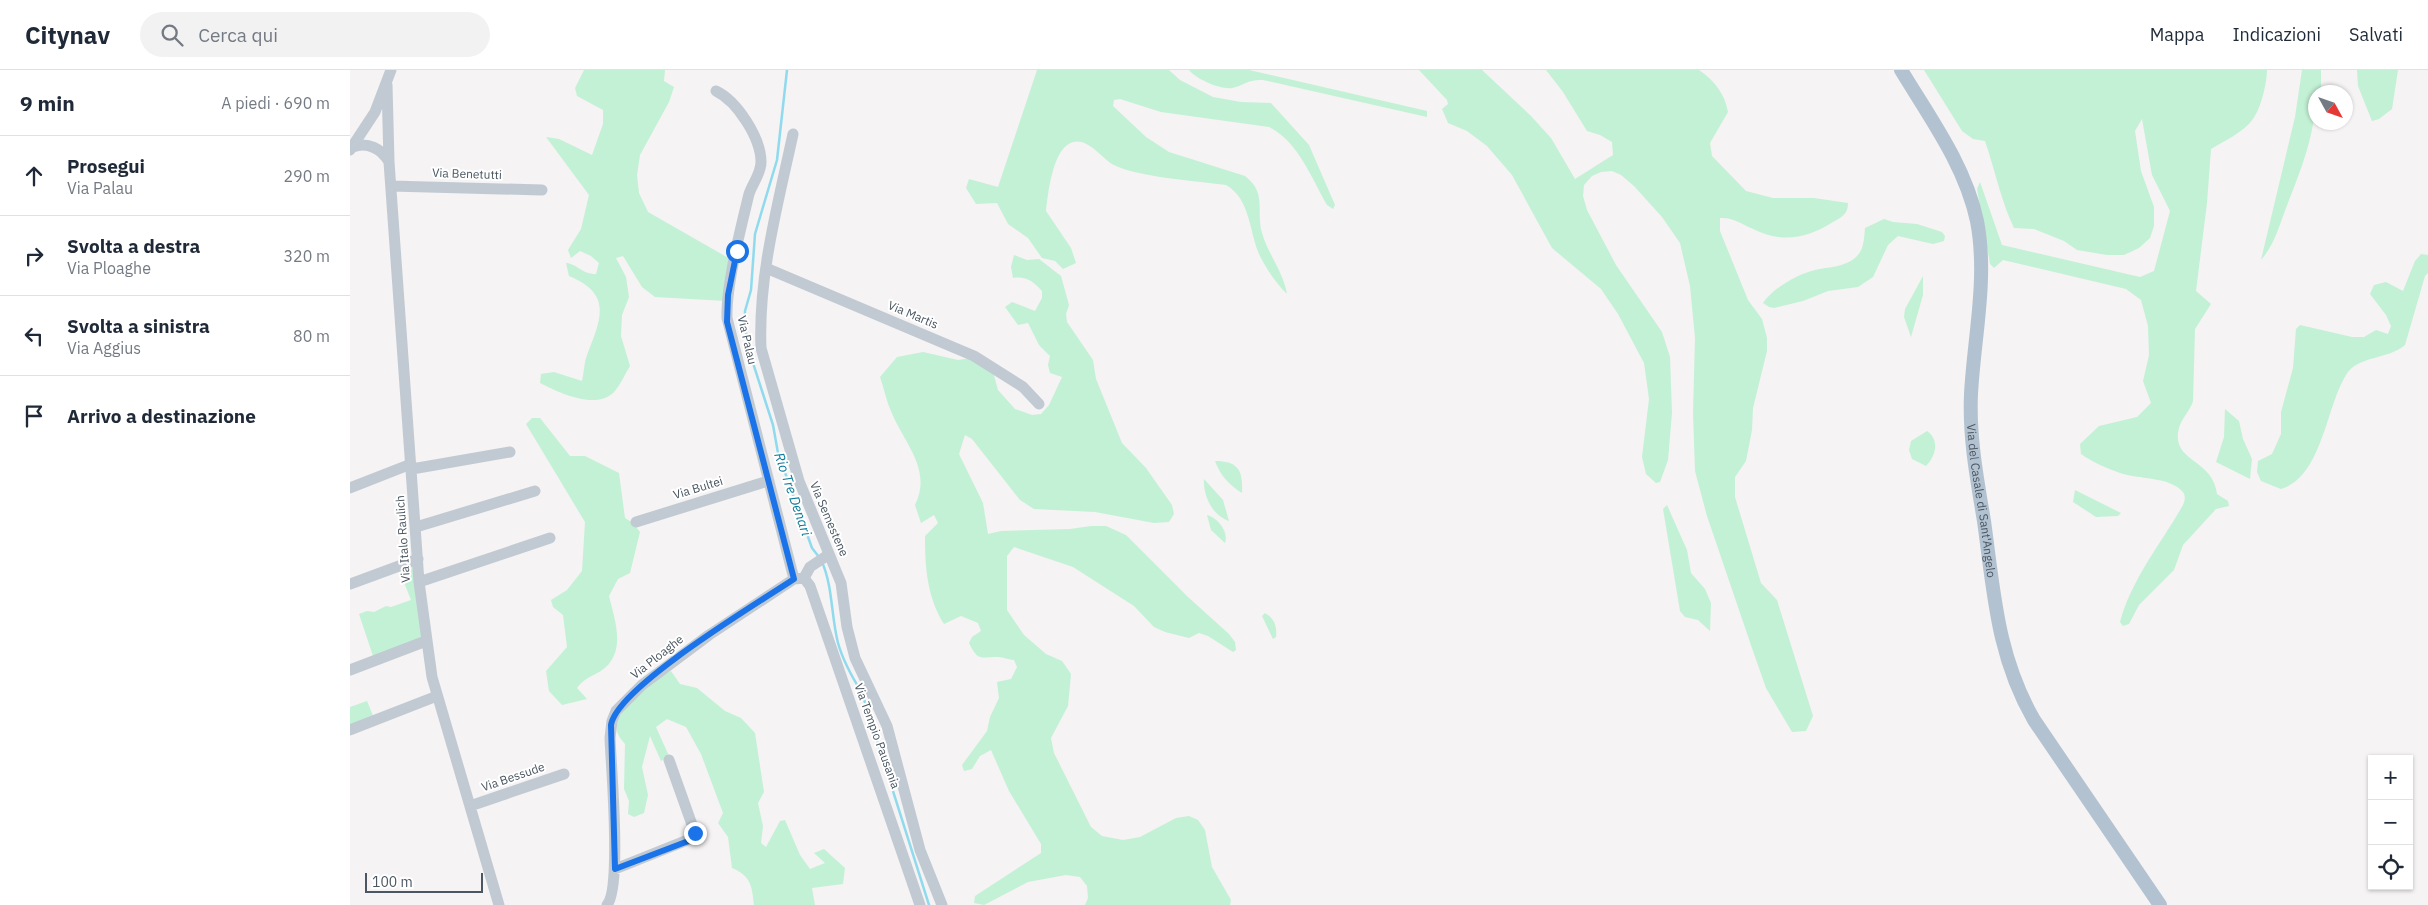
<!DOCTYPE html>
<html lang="it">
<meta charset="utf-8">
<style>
body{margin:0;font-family:"IBM Plex Sans",sans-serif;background:#f2f2f3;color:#1f2937}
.controls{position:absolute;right:15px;bottom:15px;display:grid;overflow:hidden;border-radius:0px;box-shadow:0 1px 4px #0004}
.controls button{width:45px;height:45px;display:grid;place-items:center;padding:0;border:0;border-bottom:1px solid #e0e1e3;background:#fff;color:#1f2937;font:25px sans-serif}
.compass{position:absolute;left:1958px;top:15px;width:45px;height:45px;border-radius:50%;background:#fff;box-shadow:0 1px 4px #0004;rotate:130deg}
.scale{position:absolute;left:15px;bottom:12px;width:118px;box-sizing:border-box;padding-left:5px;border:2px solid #4a5661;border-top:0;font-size:14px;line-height:18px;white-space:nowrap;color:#4a5661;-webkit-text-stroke:4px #fff;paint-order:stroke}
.stop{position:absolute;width:15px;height:15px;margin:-11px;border:4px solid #1a73e8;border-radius:50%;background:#fff}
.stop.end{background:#1a73e8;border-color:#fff;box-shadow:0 1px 5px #0008}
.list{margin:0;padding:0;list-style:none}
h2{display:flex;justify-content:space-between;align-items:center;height:65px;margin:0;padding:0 20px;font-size:21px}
h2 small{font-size:16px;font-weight:400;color:#747a83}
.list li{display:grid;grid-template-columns:32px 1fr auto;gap:15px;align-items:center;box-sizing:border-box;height:80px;padding:0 20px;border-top:1px solid #e0e1e3}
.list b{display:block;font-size:19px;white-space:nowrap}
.list p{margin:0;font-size:16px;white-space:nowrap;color:#747a83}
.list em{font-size:16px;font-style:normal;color:#747a83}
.icon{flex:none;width:28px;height:28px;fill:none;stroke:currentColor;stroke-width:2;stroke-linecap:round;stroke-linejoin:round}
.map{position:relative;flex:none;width:2078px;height:835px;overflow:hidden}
header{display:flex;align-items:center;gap:30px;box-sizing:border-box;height:70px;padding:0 25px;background:#fff;border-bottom:1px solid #e0e1e3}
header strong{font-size:24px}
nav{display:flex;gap:28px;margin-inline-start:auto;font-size:18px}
.search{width:350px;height:45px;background:#f2f2f3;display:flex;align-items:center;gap:12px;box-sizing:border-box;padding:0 18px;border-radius:28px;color:#747a83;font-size:19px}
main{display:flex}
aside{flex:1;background:#fff}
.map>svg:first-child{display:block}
.green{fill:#c3f1d5}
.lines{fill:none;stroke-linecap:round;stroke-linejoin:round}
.stream{stroke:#90daee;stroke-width:2.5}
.minor{stroke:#c1cad2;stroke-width:11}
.major{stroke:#b3c2d1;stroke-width:14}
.route{stroke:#1a73e8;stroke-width:6}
.labels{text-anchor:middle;stroke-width:4;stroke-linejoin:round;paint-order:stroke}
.street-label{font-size:12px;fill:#4a5661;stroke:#fff}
.water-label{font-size:14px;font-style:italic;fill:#0c7c9b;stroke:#fff}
</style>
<header>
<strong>Citynav</strong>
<div class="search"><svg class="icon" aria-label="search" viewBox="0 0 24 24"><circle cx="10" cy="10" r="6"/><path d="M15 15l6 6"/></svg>Cerca qui</div>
<nav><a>Mappa</a><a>Indicazioni</a><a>Salvati</a></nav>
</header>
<main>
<aside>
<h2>9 min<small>A piedi · 690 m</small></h2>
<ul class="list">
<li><svg class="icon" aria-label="ahead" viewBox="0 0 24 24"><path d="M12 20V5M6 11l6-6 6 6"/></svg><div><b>Prosegui</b><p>Via Palau</p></div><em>290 m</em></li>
<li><svg class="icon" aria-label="right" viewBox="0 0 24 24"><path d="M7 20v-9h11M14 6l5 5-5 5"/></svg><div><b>Svolta a destra</b><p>Via Ploaghe</p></div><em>320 m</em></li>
<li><svg class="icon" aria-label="left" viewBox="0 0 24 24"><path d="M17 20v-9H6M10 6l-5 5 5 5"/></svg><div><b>Svolta a sinistra</b><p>Via Aggius</p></div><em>80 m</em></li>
<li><svg class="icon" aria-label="arrive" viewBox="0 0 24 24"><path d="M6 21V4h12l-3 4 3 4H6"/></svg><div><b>Arrivo a destinazione</b></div></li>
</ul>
</aside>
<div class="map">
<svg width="2078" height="835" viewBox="0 0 2078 835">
<rect width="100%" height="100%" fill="#f5f3f3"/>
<path class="green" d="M 234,0 L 315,0 L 314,11 L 324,17 L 319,32 L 290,85 L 287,105 L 289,123 L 298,142 L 382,190 L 376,231 L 305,227 L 292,217 L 273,186 L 266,188 L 276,207 L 279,227 L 272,245 L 271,266 L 280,296 C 275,304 270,316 263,323 C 244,340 208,322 190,313 L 191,304 L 204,302 L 232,311 C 234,303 234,293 237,285 C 251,249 263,224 219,206 L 216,193 C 228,194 231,204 246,204 L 249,193 L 241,186 L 230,181 L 221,188 L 218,180 L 231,159 L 239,125 L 196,67 L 209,69 L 242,85 L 253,54 L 253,40 L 227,26 L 225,18 Z
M 687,0 L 819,0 L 830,10 L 863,27 L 891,32 L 921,33 L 959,75 L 985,135 L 983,139 L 977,135 C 962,109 948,71 919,57 L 811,42 L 770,29 L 764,30 L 763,36 L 796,67 L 819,82 L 895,106 C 917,123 906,140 912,163 C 918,184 933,201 937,224 C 926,213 917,200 910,186 C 899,163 901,129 876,115 C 847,111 785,107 762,94 C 751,87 738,68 723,72 C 703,77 698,123 696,141 L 721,178 L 726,193 L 713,199 L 705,191 L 692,188 L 678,168 L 658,154 L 647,133 L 626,134 L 616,118 L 619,109 L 648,117 Z
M 839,0 L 899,0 L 1077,41 L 1077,47 L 913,10 C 898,9 895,15 882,18 C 871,20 846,9 839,0 Z
M 1069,0 L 1132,0 L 1180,45 L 1201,68 L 1225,109 L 1263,85 L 1262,72 L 1250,65 L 1237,61 L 1213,22 L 1196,0 L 1349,0 C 1364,10 1375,24 1378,42 L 1360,73 L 1362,86 L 1396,121 L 1423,128 L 1464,128 L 1498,133 C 1498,144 1492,147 1483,152 C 1456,169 1431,173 1403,159 C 1392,154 1382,147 1370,148 L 1370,161 L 1398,230 L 1412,249 L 1417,268 L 1417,281 L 1403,338 L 1402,360 L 1396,391 L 1385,407 L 1385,427 L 1411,513 L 1427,530 L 1463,646 L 1456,661 L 1442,662 L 1416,618 L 1403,581 L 1357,446 L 1345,401 L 1343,343 L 1345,268 L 1340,216 L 1330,173 L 1312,147 L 1284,116 L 1271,105 L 1262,101 L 1251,102 L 1242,106 L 1234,115 L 1233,126 L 1237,140 L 1266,195 L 1312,262 L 1320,287 L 1322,343 L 1318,390 L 1310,412 L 1306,413 L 1296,404 L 1292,387 L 1299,329 L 1294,293 L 1268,244 L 1251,219 L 1202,178 L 1162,105 L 1137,76 L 1117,61 L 1098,53 L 1092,39 L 1098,34 L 1097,30 Z
M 1574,0 L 1917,0 C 1917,13 1911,38 1903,49 C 1894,62 1874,71 1861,79 L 1857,133 L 1846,221 L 1861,234 L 1845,259 L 1843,331 C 1840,341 1831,349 1829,358 C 1820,392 1863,388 1867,424 L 1878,431 L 1879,436 L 1866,439 L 1833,475 L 1824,500 L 1789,535 L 1779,554 L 1773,556 L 1770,552 C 1782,508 1811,474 1833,435 C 1835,430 1836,425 1832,421 C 1819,407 1790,409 1773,404 C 1758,399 1744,393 1731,384 L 1730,374 L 1749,356 L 1787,347 L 1801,333 L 1793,311 L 1799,285 L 1798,256 L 1791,230 L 1776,219 L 1653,190 L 1644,198 L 1640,194 L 1627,119 L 1630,112 L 1652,175 L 1790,207 L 1804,201 L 1820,141 L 1802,105 L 1792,49 L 1785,61 L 1791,101 L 1804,137 L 1804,156 L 1800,168 L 1789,178 L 1774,185 L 1757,185 L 1727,180 L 1714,171 L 1684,159 L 1664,158 C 1651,131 1645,100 1635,71 L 1623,69 L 1612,61 Z
M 1952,0 L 1971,0 L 1971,22 L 1966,22 C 1966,63 1951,100 1936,138 C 1929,157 1924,175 1911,190 L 1945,47 Z
M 2007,0 L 2048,0 L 2042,39 L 2029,49 L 2022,51 L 2008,16 Z
M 1534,149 L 1543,152 L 1567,154 L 1592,162 L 1595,166 L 1594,171 L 1583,174 L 1548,166 L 1538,175 L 1523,207 L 1508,217 L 1478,221 L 1453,231 L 1424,238 L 1419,237 L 1413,233 C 1423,218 1448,204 1465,200 C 1478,197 1496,197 1506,187 C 1514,180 1514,169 1515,158 Z
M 2071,184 L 2078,185 L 2078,203 L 2075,206 L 2055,275 C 2038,290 2008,285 1996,305 C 1976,337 1972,407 1931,419 L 1911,411 L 1907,402 L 1908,391 L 1922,384 L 1931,364 L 1931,342 L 1943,298 L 1946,259 L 1950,255 L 2002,267 L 2014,267 L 2026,260 L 2038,264 L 2041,256 L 2036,245 L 2020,224 L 2024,215 L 2036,212 L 2053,221 L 2065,191 Z
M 664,185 L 677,190 L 689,189 L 711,206 L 719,235 L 716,244 L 717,252 L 743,290 L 746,309 L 772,373 L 796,398 L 822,435 L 824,444 L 819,452 L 804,453 L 745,442 L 684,439 L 670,430 L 622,369 L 615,365 L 609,384 L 633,433 L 638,464 L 651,461 L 720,459 L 741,456 L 756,456 L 776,465 L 838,527 L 879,564 L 885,572 L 886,580 L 883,582 L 858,566 L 849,563 L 839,568 L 815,562 L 804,557 L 784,536 L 723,497 L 664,477 L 657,486 L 657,540 L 674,565 L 696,584 L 712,591 L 721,604 L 718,636 L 701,668 L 704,683 L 741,757 L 752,766 L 773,770 L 790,767 L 826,748 L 839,746 L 848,750 L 855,760 L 862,797 L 881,830 L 880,835 L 735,835 L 738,828 L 737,816 L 730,807 L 716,805 L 678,812 L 634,835 L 624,833 L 625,826 L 691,783 L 691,774 L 659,721 L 641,680 L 630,686 L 622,699 L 614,701 L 612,695 L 637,661 L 640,647 L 649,628 L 647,612 L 661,609 L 667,597 L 664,590 C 659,590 653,587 648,587 C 631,587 628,592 619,573 L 622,567 L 631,561 L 628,553 L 611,546 L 594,554 C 577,527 575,497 575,466 L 588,453 L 584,445 L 571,453 L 565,435 C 583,399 553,372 541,341 C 536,330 534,318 530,307 L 547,287 L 573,282 L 608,290 L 627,287 L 642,298 L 648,320 L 665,339 L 682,345 L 691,344 L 699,335 L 712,307 L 700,303 L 698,295 L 700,286 L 689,275 L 678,253 L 668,255 L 655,237 L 662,232 L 685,241 L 692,228 L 692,221 C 683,211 676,206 663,208 L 661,197 Z
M 1573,206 L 1573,225 L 1561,267 L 1554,247 L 1555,239 Z
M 1875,339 L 1889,351 L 1893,369 L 1902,389 L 1900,409 L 1866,392 L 1874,367 Z
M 182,348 L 190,348 L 220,386 L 235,386 L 269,403 L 275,448 L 283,453 L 290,462 L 280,503 L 268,509 L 259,526 C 264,547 275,576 258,595 C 249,605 235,606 227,618 L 237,629 L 212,635 L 199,621 L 196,601 L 217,577 L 213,545 L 203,537 L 201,530 L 217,520 L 232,501 L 235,452 L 176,354 Z
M 1577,361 C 1590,370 1586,386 1576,396 L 1562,389 L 1559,380 L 1561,371 Z
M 865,391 C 889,391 893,401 892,423 C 879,415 870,405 865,391 Z
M 854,409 L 873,430 L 879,451 C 862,445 853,426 854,409 Z
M 1725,420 L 1771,443 L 1768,446 L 1746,447 L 1723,432 Z
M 1317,435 L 1337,480 L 1341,503 L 1355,519 L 1361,533 L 1360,561 L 1348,550 L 1335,547 L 1330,541 L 1313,439 Z
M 857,445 C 868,448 879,462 875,473 L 861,460 Z
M 63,498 L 72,570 L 24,589 L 9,544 L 17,541 L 24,542 L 36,536 L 41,537 L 61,530 L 50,502 Z
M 915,543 C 925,549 927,557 926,567 L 923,569 L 912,546 Z
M 321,601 L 330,614 L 347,618 L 375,641 L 391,648 L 405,663 L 414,722 L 408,733 L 413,756 L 411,773 L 416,777 L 430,751 L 435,750 L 450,785 L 460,799 L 475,793 L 464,783 L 474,779 L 495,798 L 493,814 L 462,818 L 465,835 L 404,835 C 402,816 401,806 382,798 L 378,767 L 368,753 L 373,743 L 351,684 L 336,657 L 317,649 L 306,657 L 319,686 L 311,691 L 300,666 L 292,697 L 298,725 L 294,743 L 284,747 L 278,744 L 279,731 L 274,719 L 275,674 C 272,670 268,666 267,661 C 264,636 301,610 321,601 Z
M 17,631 L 24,648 L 0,657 L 0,637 Z"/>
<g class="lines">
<path class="stream" d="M 437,0 L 427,90 L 405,164 L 401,220 L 395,241 L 395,258 L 403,293 L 423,355 L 428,383 L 462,478 L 469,487
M 472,492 C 483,517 481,546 488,573 C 493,591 502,607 512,623 L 579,835"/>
<path class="minor" d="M 37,15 L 39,92 L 69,512 L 82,607 L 149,835
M 366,21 C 387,31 411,68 411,92 C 411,104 402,114 399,124 C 391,157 376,215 377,248 L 444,509
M 443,64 C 428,134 408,206 411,278 L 449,411 L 491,513 L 497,557 L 505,588 L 537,656 L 570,780 L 592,835
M 3,77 C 17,71 32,79 39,92
M 0,80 L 25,42 L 41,0
M 41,116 L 192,120
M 416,198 L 624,286 L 673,317 L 689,334
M 62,399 L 160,382
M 0,418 L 61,394
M 286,452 L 418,411
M 66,457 L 185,421
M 454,508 L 460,516 L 570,835
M 454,508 L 460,497 L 478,485
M 69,512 L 200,468
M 0,514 L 68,489
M 0,600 L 76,571
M 0,660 L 87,626
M 120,736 L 214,704
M 265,799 L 345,767 L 345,763 L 319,690
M 257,835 C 272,818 261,696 260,668 L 262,651 L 266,641 L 292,615 L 359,565 L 444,509 L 454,508"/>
<path class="major" id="s1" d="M 1551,0 C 1580,48 1615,95 1627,151 C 1638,208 1624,267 1621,324 C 1619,367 1627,409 1634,451 C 1644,523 1647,586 1684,650 L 1810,835"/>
</g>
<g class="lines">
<path class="route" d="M 345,763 L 341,770 L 265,799 L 261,655 C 267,617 408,533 444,509 L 377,252 L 378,225 L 387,181"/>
</g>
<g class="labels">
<g class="street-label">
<text transform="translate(117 104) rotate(2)" y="4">Via Benetutti</text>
<text transform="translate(563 245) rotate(23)" y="4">Via Martis</text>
<text transform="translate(397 270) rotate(77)" y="4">Via Palau</text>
<text transform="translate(348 418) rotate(-17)" y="4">Via Bultei</text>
<text dy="4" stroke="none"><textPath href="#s1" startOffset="451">Via del Casale di Sant'Angelo</textPath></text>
<text transform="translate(479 449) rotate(67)" y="4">Via Semestene</text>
<text transform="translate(53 469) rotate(-94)" y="4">Via Italo Raulich</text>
<text transform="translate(307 587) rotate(-38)" y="4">Via Ploaghe</text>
<text transform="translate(527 666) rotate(70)" y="4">Via Tempio Pausania</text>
<text transform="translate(163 707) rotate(-19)" y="4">Via Bessude</text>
</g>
<g class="water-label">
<text transform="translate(443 424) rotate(71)" y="5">Rio Tre Denari</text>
</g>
</g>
</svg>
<div class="controls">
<button>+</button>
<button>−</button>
<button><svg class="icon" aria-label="locate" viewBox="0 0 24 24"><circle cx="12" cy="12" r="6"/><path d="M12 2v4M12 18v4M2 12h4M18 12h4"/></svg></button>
</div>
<svg class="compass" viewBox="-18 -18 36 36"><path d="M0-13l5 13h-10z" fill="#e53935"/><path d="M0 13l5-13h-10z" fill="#747a83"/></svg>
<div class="scale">100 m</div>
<div class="stop" style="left:387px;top:181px"></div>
<div class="stop end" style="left:345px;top:763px"></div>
</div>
</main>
